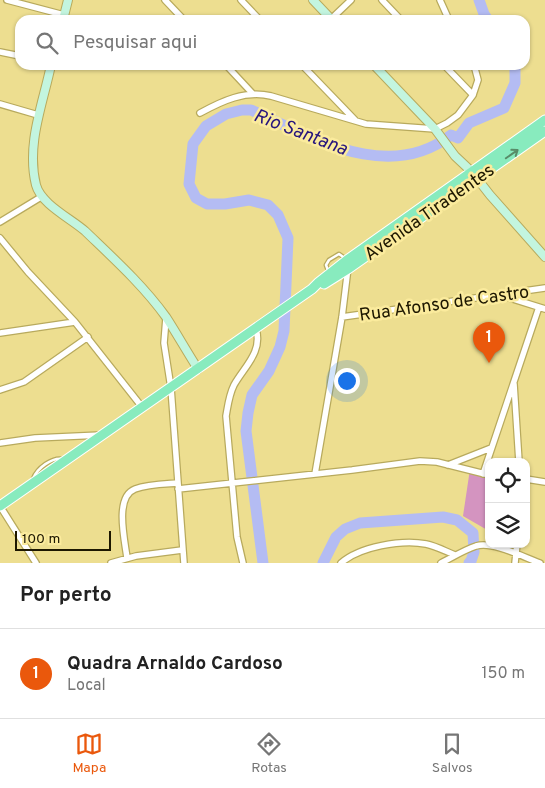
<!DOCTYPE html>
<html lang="pt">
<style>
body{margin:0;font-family:Overpass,sans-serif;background:#f6f6f6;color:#222}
.controls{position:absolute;right:15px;bottom:15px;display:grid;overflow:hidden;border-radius:10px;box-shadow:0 1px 4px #0004}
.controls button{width:45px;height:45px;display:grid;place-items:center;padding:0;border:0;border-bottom:1px solid #e0e0e0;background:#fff;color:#222;font:25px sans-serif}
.scale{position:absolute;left:15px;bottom:12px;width:96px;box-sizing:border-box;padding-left:5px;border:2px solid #1d1700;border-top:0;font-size:14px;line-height:18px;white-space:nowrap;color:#1d1700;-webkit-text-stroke:4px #fbeb9d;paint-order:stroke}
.you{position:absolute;left:346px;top:380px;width:18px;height:18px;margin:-12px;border:4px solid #fff;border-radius:50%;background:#1a73e8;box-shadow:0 0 0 8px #1a73e833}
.badge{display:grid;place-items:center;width:32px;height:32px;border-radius:50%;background:#ea580c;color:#fff;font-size:16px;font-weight:700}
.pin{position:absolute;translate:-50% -41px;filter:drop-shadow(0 1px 2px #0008)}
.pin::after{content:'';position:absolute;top:26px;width:18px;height:15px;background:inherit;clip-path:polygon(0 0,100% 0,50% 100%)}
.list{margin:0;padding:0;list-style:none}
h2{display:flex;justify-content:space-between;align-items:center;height:65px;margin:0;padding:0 20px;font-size:21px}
h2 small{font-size:16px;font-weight:400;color:#767676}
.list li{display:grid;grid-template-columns:32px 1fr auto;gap:15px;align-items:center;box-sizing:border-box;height:90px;padding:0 20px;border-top:1px solid #e0e0e0}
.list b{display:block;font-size:19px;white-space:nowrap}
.list p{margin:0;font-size:16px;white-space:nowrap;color:#767676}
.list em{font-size:16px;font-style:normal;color:#767676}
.icon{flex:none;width:28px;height:28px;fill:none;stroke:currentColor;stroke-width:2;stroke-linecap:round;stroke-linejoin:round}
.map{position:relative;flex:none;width:545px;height:563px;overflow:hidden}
.search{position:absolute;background:#fff;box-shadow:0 1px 4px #0004;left:15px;right:15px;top:15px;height:55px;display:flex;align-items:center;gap:12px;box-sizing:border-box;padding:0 18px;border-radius:15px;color:#767676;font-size:19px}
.sheet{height:155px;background:#fff}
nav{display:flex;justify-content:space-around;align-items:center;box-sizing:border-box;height:70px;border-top:1px solid #e0e0e0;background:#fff;font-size:14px;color:#767676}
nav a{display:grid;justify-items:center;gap:2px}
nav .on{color:#ea580c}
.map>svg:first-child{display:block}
.green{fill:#d494c0}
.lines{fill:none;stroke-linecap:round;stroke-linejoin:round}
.river{stroke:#b4bcf3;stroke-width:11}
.lane-casing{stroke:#b8aa5d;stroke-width:5}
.street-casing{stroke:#b8aa5d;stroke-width:8}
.secondary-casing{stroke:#b8aa5d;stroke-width:10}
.primary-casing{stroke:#fff;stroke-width:11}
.lane{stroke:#fff;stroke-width:2.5}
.street{stroke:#fff;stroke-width:5.5}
.secondary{stroke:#c3f5df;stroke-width:8}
.primary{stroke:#88ebbe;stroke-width:9}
.oneway{stroke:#588c68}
.labels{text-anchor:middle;stroke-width:5;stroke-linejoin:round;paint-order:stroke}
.street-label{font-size:18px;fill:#1d1700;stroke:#fbeb9d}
.water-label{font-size:19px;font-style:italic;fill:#26157d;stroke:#fbeb9d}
</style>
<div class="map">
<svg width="545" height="563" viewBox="0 0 545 563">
<rect width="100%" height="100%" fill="#edde90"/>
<path class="green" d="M 470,469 L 489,471 L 489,531 L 463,516 Z"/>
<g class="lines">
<path class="river" d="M 479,0 L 484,14 L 488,20
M 263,563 L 246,431 L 248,413 L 252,395 L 269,371 L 280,347 L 284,331 L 288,238 L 278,215 L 268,205 L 249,200 L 225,204 L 207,204 L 196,198 L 189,184 L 193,144 L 206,126 L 226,114 L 242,110 L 251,110 C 312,137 388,184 451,135 L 458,138 L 469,123 L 504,108 L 515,83 L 515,65
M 323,563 L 336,537 L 345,529 L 360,523 L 443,517 L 457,520 L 473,533 L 474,552 L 471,561 L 469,563"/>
<g class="lane-casing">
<path id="lane" d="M 329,273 L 326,265 L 329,260 L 339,254 L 346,259
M 33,479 C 37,468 52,457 63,459"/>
</g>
<g class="street-casing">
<path id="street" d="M 7,0 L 64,15
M 165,0 L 184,20
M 241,0 L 260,20
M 382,0 L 401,20
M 440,0 L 449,20
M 330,20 L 351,0
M 0,52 L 20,56
M 226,65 L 253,94
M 302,65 L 355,120
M 444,65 L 473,95
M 0,104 L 38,115
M 200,113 C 222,101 245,90 271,96 L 366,124 L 435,129 L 447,123 L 458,115 L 473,95 L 478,80 L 474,65
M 0,222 L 41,197
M 0,238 L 28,272 L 75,322
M 500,295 L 545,309
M 342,317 L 545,288
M 166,318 L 164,343 L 171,388 L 184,563
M 0,333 L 75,322 L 142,407
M 514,384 L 519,462
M 0,390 L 24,382 L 88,337
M 0,443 L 35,438 L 101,435
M 448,465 L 491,448
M 315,474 L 342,317 L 348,268
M 483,474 L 539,307
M 526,479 L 545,482
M 178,489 L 352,470 L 420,461 L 437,462 L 489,475
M 0,506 L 36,563
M 127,558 C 125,541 114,497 135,489 C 148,484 164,484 178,483
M 111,563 L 136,556 L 182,550
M 243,563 L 237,537 L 226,416 C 228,405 229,395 234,385 C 244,367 263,352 256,329
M 341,563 C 359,547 402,539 426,544 C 436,546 445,551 455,555
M 441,563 C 453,557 464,550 476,546 C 493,541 523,557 540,563
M 515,563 L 517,544"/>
</g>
<g class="secondary-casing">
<path id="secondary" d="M 313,0 L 332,20
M 63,20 L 68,0
M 51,65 C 43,104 26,144 36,185 C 41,204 70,218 85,231 C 113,258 143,285 166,317 C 177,334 187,352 198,369
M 374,65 L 435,129 L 455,156 L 472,172 L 490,195 L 545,257"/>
</g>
<g class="primary-casing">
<path id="primary" d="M 324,284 L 348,269 L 545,131
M 0,506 L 312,289 L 319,282 L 347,260 L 545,120"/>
</g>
<use href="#lane" class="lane"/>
<use href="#street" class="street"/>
<use href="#secondary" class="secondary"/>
<use href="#primary" class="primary"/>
</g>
<defs><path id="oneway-shaft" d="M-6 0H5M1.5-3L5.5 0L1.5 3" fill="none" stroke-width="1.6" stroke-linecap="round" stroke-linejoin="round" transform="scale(1.25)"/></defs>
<use class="oneway" href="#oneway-shaft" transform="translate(512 154) rotate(-35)"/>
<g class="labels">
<g class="street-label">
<text transform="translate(429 212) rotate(-35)" y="6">Avenida Tiradentes</text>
<text transform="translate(444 303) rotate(-8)" y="6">Rua Afonso de Castro</text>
</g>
<g class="water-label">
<text transform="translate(301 131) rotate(21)" y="7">Rio Santana</text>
</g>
</g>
</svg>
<div class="controls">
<button><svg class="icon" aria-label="locate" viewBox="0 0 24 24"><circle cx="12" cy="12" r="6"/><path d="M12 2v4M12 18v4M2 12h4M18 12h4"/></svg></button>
<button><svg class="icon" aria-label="layers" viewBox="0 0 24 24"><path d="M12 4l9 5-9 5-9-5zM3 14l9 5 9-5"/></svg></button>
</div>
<div class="scale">100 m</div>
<div class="you"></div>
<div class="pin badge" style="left:489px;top:363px">1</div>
<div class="search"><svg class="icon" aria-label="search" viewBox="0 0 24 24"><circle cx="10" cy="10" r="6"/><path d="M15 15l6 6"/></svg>Pesquisar aqui</div>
</div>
<section class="sheet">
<h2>Por perto<small></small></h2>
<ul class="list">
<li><span class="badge">1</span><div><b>Quadra Arnaldo Cardoso</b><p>Local</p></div><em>150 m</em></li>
</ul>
</section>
<nav>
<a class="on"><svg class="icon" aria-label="map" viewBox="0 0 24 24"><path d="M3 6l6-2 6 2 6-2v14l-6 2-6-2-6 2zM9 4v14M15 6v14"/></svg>Mapa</a>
<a><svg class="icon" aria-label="directions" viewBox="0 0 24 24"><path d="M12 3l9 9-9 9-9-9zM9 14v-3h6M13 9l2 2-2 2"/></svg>Rotas</a>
<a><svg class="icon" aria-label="saved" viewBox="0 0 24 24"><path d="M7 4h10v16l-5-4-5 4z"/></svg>Salvos</a>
</nav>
